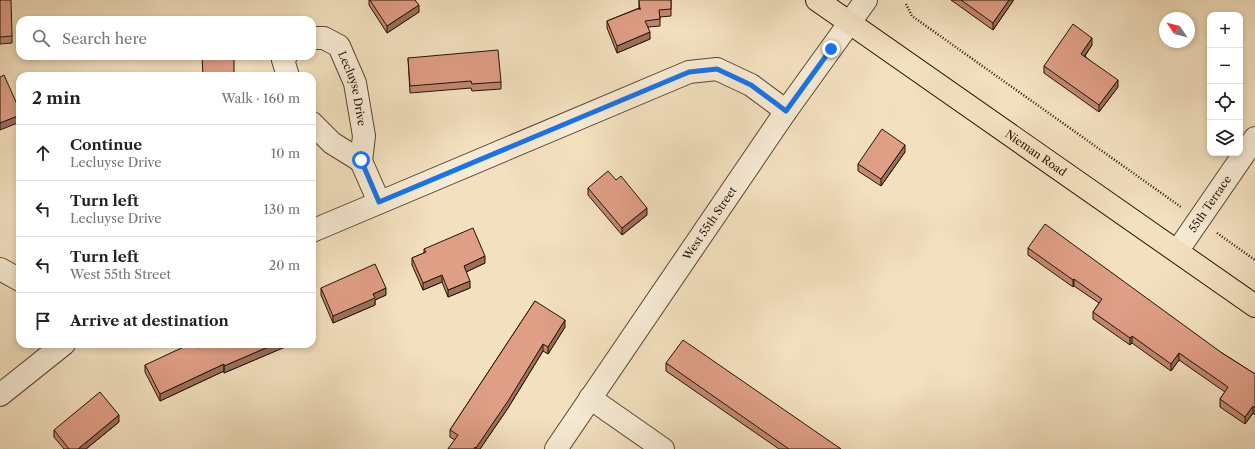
<!DOCTYPE html>
<meta charset="utf-8">
<style>
body{margin:0;font-family:"Libre Caslon Text",serif;background:#f2f2f2;color:#222}
.controls{position:absolute;right:12px;top:12px;display:grid;overflow:hidden;border-radius:8px;box-shadow:0 2px 6px #0003}
.controls button{width:36px;height:36px;display:grid;place-items:center;padding:0;border:0;border-bottom:1px solid #e0e0e0;background:#fff;color:#222;font:20px sans-serif}
.compass{position:absolute;left:1159px;top:12px;width:36px;height:36px;border-radius:50%;background:#fff;box-shadow:0 2px 6px #0003;rotate:305deg}
.stop{position:absolute;width:12px;height:12px;margin:-9px;border:3px solid #1a73e8;border-radius:50%;background:#fff}
.stop.end{background:#1a73e8;border-color:#fff;box-shadow:0 1px 4px #0008}
.list{margin:0;padding:0;list-style:none}
h2{display:flex;justify-content:space-between;align-items:center;height:52px;margin:0;padding:0 16px;font-size:17px}
h2 small{font-size:13px;font-weight:400;color:#767676}
.list li{display:grid;grid-template-columns:26px 1fr auto;gap:12px;align-items:center;box-sizing:border-box;height:56px;padding:0 16px;border-top:1px solid #e0e0e0}
.list b{display:block;font-size:15px;white-space:nowrap}
.list p{margin:0;font-size:13px;white-space:nowrap;color:#767676}
.list em{font-size:13px;font-style:normal;color:#767676}
.icon{flex:none;width:22px;height:22px;fill:none;stroke:currentColor;stroke-width:2;stroke-linecap:round;stroke-linejoin:round}
.map{position:relative;flex:none;width:1255px;height:449px;overflow:hidden}
.search{position:absolute;background:#fff;box-shadow:0 2px 6px #0003;left:16px;top:16px;width:300px;height:44px;display:flex;align-items:center;gap:10px;box-sizing:border-box;padding:0 14px;border-radius:12px;color:#767676;font-size:15px}
.panel{position:absolute;background:#fff;box-shadow:0 2px 6px #0003;left:16px;top:72px;width:300px;height:276px;border-radius:12px}
.map>svg:first-child{display:block}
.lines{fill:none;stroke-linecap:round;stroke-linejoin:round}
.minor-casing{stroke:#594630;stroke-width:24}
.major-casing{stroke:#261200;stroke-width:24}
.path{stroke:#261200;stroke-width:2.5;stroke-dasharray:1 2;stroke-linecap:butt}
.minor{stroke:#f7ebd5;stroke-width:22}
.major{stroke:#f3e0bf;stroke-width:22}
.wall{fill:#c08873;stroke:#261200}
.shaded-wall{fill:#9c6f5e;stroke:#261200}
.building{fill:#df9e86;stroke:#261200}
.route{stroke:#1a73e8;stroke-width:5}
.labels{text-anchor:middle;stroke-width:3;stroke-linejoin:round;paint-order:stroke}
.street-label{font-size:11px;fill:#261200;stroke:#f7ebd5}
</style>
<div class="map">
<svg width="1255" height="449" viewBox="0 0 1255 449">
<rect width="100%" height="100%" fill="#f3e0bf"/>
<filter id="stains"><feTurbulence type="fractalNoise" baseFrequency=".005" numOctaves="4"/><feColorMatrix values="0 0 0 0 .2 0 0 0 0 .09 0 0 0 0 .02 0 0 0 .5 -.17"/></filter>
<radialGradient id="worn" r=".72"><stop offset=".6" stop-color="#630" stop-opacity="0"/><stop offset="1" stop-color="#630" stop-opacity=".3"/></radialGradient>
<g class="lines">
<g class="minor-casing">
<g id="minor">
<path id="s1" d="M 312,38 L 324,38 L 339,46 L 355,83 L 364,136 L 361,161 L 379,202"/>
<path d="M 286,56 L 283,60 L 288,76"/>
<path d="M 312,123 L 332,143 L 361,161"/>
<path d="M 312,231 L 689,72 L 717,69 L 751,85 L 786,111"/>
<path id="s2" d="M 1178,250 L 1255,138"/>
<path d="M 0,269 L 20,280"/>
<path d="M 0,395 L 64,344"/>
<path d="M 590,398 L 663,449"/>
<path id="s3" d="M 556,449 L 786,111 L 866,0"/>
</g>
</g>
<g class="major-casing">
<g id="major">
<path id="s4" d="M 817,0 L 1255,306"/>
</g>
</g>
<path class="path" d="M 906,4 L 912,16 L 1181,207
M 1217,233 L 1255,260"/>
<use href="#minor" class="minor"/>
<use href="#major" class="major"/>
</g>
<path class="wall" d="M 0,0 L 12,36 L 12,43 L 0,44 Z
M 369,0 L 415,0 L 419,12 L 387,33 L 369,5 Z
M 639,0 L 671,0 L 671,16 L 660,17 L 660,26 L 648,27 L 650,39 L 617,53 L 607,28 L 607,21 L 639,8 Z
M 951,0 L 1013,0 L 1013,1 L 993,30 Z
M 1092,45 L 1085,56 L 1118,87 L 1099,112 L 1044,73 L 1044,66 Z
M 408,58 L 501,82 L 501,89 L 472,91 L 471,88 L 410,93 Z
M 905,152 L 881,186 L 858,171 L 858,164 Z
M 588,188 L 647,215 L 622,235 L 588,195 Z
M 1028,248 L 1222,353 L 1255,374 L 1255,415 L 1253,413 L 1245,424 L 1220,407 L 1220,399 L 1225,392 L 1179,360 L 1171,371 L 1132,343 L 1130,345 L 1093,319 L 1093,312 L 1099,303 L 1074,286 L 1073,287 L 1028,255 Z
M 424,249 L 485,263 L 466,272 L 470,288 L 448,297 L 442,282 L 423,290 L 412,265 L 412,258 L 424,253 Z
M 321,288 L 386,295 L 375,300 L 375,305 L 333,323 L 321,295 Z
M 535,301 L 565,327 L 548,354 L 543,351 L 508,408 L 480,449 L 448,449 L 455,440 L 450,437 L 450,430 Z
M 292,344 L 224,373 L 224,371 L 160,401 L 145,372 L 145,365 L 198,348 Z
M 666,363 L 841,449 L 779,449 L 666,371 Z
M 119,422 L 86,449 L 64,449 L 54,437 L 54,430 Z"/>
<path class="shaded-wall" d="M 1009,0 L 1013,0 L 1013,1 L 993,30 L 993,23 Z
M 419,5 L 419,12 L 387,33 L 387,26 Z
M 650,32 L 650,39 L 617,53 L 617,46 Z
M 1092,38 L 1092,45 L 1081,61 L 1081,54 Z
M 1118,80 L 1118,87 L 1099,112 L 1099,105 Z
M 20,115 L 20,122 L 0,130 L 0,123 Z
M 905,145 L 905,152 L 881,186 L 881,179 Z
M 647,208 L 647,215 L 622,235 L 622,228 Z
M 485,256 L 485,263 L 464,273 L 464,266 Z
M 442,275 L 442,282 L 423,290 L 423,283 Z
M 1074,279 L 1074,286 L 1073,287 L 1073,280 Z
M 470,281 L 470,288 L 448,297 L 448,290 Z
M 386,288 L 386,295 L 375,300 L 375,305 L 333,323 L 333,316 L 373,294 Z
M 565,320 L 565,327 L 548,354 L 548,347 Z
M 1132,336 L 1132,343 L 1130,345 L 1130,338 Z
M 275,344 L 292,344 L 224,373 L 224,366 Z
M 543,344 L 543,351 L 508,408 L 480,449 L 476,449 L 476,448 Z
M 1179,353 L 1179,360 L 1171,371 L 1171,364 Z
M 224,364 L 224,371 L 160,401 L 160,394 Z
M 1253,406 L 1253,413 L 1245,424 L 1245,417 Z
M 119,415 L 119,422 L 86,449 L 78,449 Z"/>
<path class="building" d="M 0,0 L 11,0 L 12,36 L 0,37 Z
M 370,0 L 415,0 L 419,5 L 387,26 Z
M 639,0 L 671,0 L 671,9 L 659,10 L 660,19 L 645,21 L 650,32 L 617,46 L 607,21 L 640,8 L 640,10 Z
M 961,0 L 1009,0 L 993,23 Z
M 1073,24 L 1092,38 L 1081,54 L 1118,80 L 1099,105 L 1044,66 Z
M 498,50 L 501,82 L 472,84 L 471,81 L 410,86 L 408,58 Z
M 202,56 L 234,56 L 234,76 L 203,76 Z
M 4,75 L 20,111 L 20,115 L 0,123 L 0,77 Z
M 882,129 L 905,145 L 881,179 L 858,164 Z
M 608,171 L 616,180 L 621,176 L 647,208 L 622,228 L 588,188 Z
M 1045,224 L 1222,353 L 1255,374 L 1255,408 L 1253,406 L 1245,417 L 1220,399 L 1228,387 L 1179,353 L 1171,364 L 1132,336 L 1130,338 L 1093,312 L 1102,299 L 1074,279 L 1073,280 L 1028,248 Z
M 473,228 L 485,256 L 464,266 L 470,281 L 448,290 L 442,275 L 423,283 L 412,258 L 426,252 L 424,249 Z
M 375,264 L 386,288 L 373,294 L 375,298 L 333,316 L 321,288 Z
M 535,301 L 565,320 L 548,347 L 543,344 L 508,401 L 476,448 L 475,447 L 474,449 L 448,449 L 458,435 L 450,430 Z
M 683,340 L 841,449 L 789,449 L 666,363 Z
M 190,344 L 196,344 L 198,348 L 208,344 L 275,344 L 224,366 L 224,364 L 160,394 L 145,365 Z
M 100,392 L 119,415 L 78,449 L 69,449 L 54,430 Z"/>
<g class="lines">
<path class="route" d="M 361,160 L 379,202 L 689,72 L 717,69 L 751,85 L 786,111 L 831,49"/>
</g>
<g class="labels">
<g class="street-label">
<text dy="4" stroke="none"><textPath href="#s1" startOffset="74">Lecluyse Drive</textPath></text>
<text dy="4" stroke="none"><textPath href="#s4" startOffset="267">Nieman Road</textPath></text>
<text dy="4" stroke="none"><textPath href="#s2" startOffset="56">55th Terrace</textPath></text>
<text dy="4" stroke="none"><textPath href="#s3" startOffset="273">West 55th Street</textPath></text>
</g>
</g>
<rect width="100%" height="100%" filter="url(#stains)"/>
<rect width="100%" height="100%" fill="url(#worn)"/>
</svg>
<div class="controls">
<button>+</button>
<button>−</button>
<button><svg class="icon" aria-label="locate" viewBox="0 0 24 24"><circle cx="12" cy="12" r="6"/><path d="M12 2v4M12 18v4M2 12h4M18 12h4"/></svg></button>
<button><svg class="icon" aria-label="layers" viewBox="0 0 24 24"><path d="M12 4l9 5-9 5-9-5zM3 14l9 5 9-5"/></svg></button>
</div>
<svg class="compass" viewBox="-18 -18 36 36"><path d="M0-13l5 13h-10z" fill="#e53935"/><path d="M0 13l5-13h-10z" fill="#767676"/></svg>
<div class="stop" style="left:361px;top:160px"></div>
<div class="stop end" style="left:831px;top:49px"></div>
<div class="search"><svg class="icon" aria-label="search" viewBox="0 0 24 24"><circle cx="10" cy="10" r="6"/><path d="M15 15l6 6"/></svg>Search here</div>
<section class="panel">
<h2>2 min<small>Walk · 160 m</small></h2>
<ul class="list">
<li><svg class="icon" aria-label="ahead" viewBox="0 0 24 24"><path d="M12 20V5M6 11l6-6 6 6"/></svg><div><b>Continue</b><p>Lecluyse Drive</p></div><em>10 m</em></li>
<li><svg class="icon" aria-label="left" viewBox="0 0 24 24"><path d="M17 20v-9H6M10 6l-5 5 5 5"/></svg><div><b>Turn left</b><p>Lecluyse Drive</p></div><em>130 m</em></li>
<li><svg class="icon" aria-label="left" viewBox="0 0 24 24"><path d="M17 20v-9H6M10 6l-5 5 5 5"/></svg><div><b>Turn left</b><p>West 55th Street</p></div><em>20 m</em></li>
<li><svg class="icon" aria-label="arrive" viewBox="0 0 24 24"><path d="M6 21V4h12l-3 4 3 4H6"/></svg><div><b>Arrive at destination</b></div></li>
</ul>
</section>
</div>
